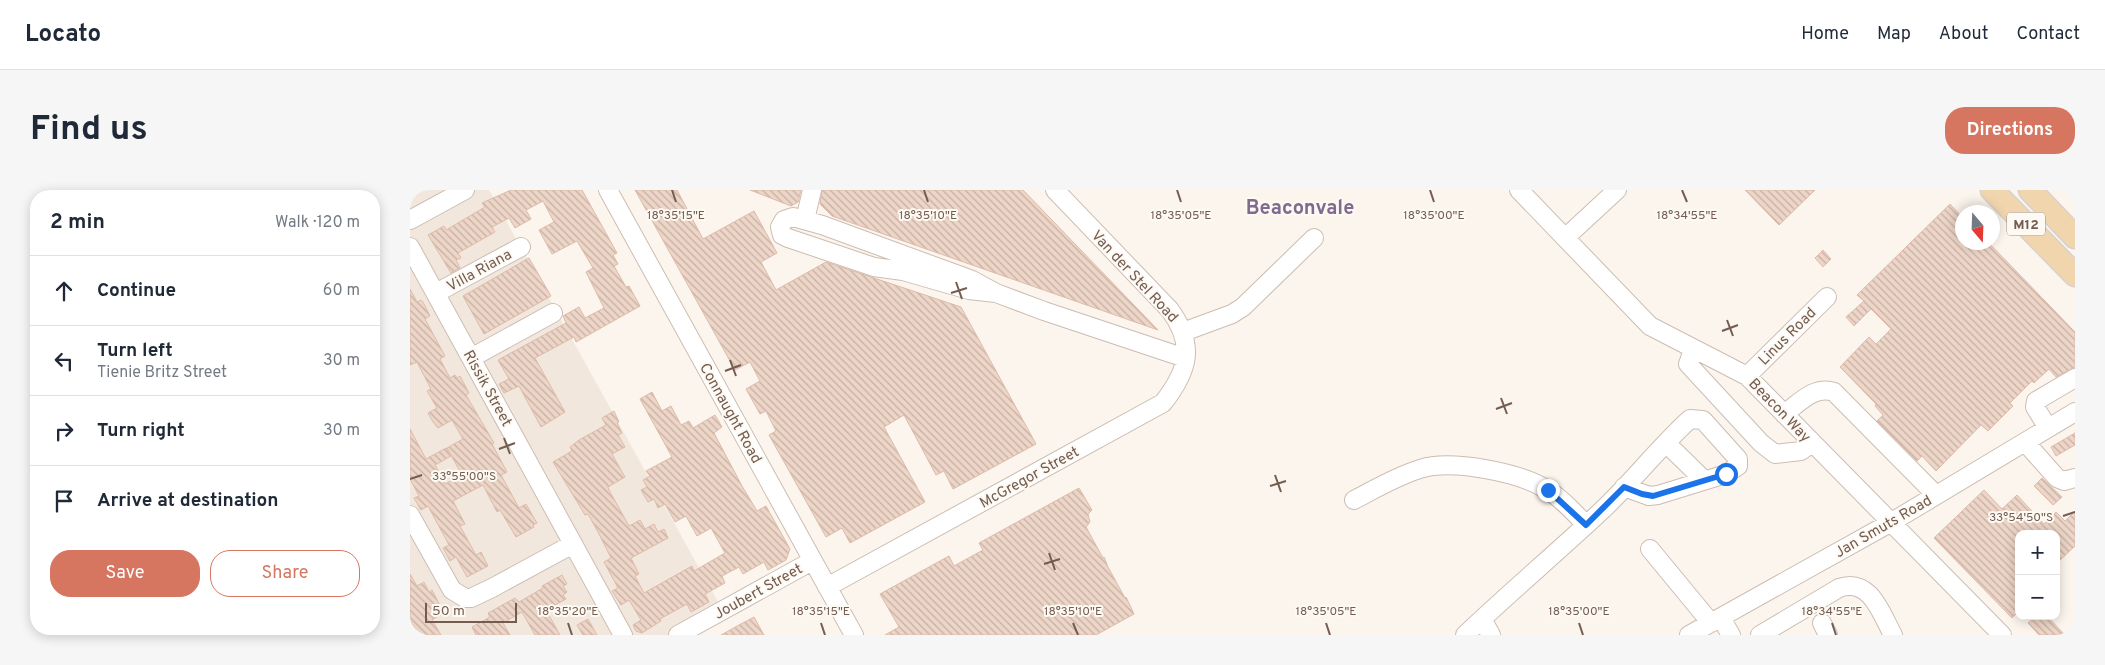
<!DOCTYPE html>
<meta charset="utf-8">
<style>
body{margin:0;font-family:Overpass,sans-serif;background:#f6f6f7;color:#1f2937}
.controls{position:absolute;right:15px;bottom:15px;display:grid;overflow:hidden;border-radius:10px;box-shadow:0 2px 12px #0003}
.controls button{width:45px;height:45px;display:grid;place-items:center;padding:0;border:0;border-bottom:1px solid #e0e1e3;background:#fff;color:#1f2937;font:25px sans-serif}
.compass{position:absolute;left:1545px;top:15px;width:45px;height:45px;border-radius:50%;background:#fff;box-shadow:0 2px 12px #0003;rotate:161deg}
.scale{position:absolute;left:15px;bottom:12px;width:92px;box-sizing:border-box;padding-left:5px;border:2px solid #745c51;border-top:0;font-size:14px;line-height:18px;white-space:nowrap;color:#745c51;-webkit-text-stroke:4px #fdf9f3;paint-order:stroke}
.stop{position:absolute;width:15px;height:15px;margin:-11px;border:4px solid #1a73e8;border-radius:50%;background:#fff}
.stop.end{background:#1a73e8;border-color:#fff;box-shadow:0 1px 5px #0008}
.list{margin:0;padding:0;list-style:none}
h2{display:flex;justify-content:space-between;align-items:center;height:65px;margin:0;padding:0 20px;font-size:21px}
h2 small{font-size:16px;font-weight:400;color:#747a83}
.list li{display:grid;grid-template-columns:32px 1fr auto;gap:15px;align-items:center;box-sizing:border-box;height:70px;padding:0 20px;border-top:1px solid #e0e1e3}
.list b{display:block;font-size:19px;white-space:nowrap}
.list p{margin:0;font-size:16px;white-space:nowrap;color:#747a83}
.list em{font-size:16px;font-style:normal;color:#747a83}
.actions{display:flex;gap:10px;padding:15px 20px}
.actions a{flex:1;padding:11px 0;border:1px solid #d67661;border-radius:20px;text-align:center;font-size:18px;color:#d67661}
.actions .main{background:#d67661;color:#fff}
.icon{flex:none;width:28px;height:28px;fill:none;stroke:currentColor;stroke-width:2;stroke-linecap:round;stroke-linejoin:round}
.map{position:relative;flex:none;width:1665px;height:445px;overflow:hidden;border-radius:20px}
header{display:flex;align-items:center;gap:30px;box-sizing:border-box;height:70px;padding:0 25px;background:#fff;border-bottom:1px solid #e0e1e3}
header strong{font-size:24px}
nav{display:flex;gap:28px;margin-inline-start:auto;font-size:18px}
.intro{display:flex;align-items:center;justify-content:space-between;box-sizing:border-box;height:120px;padding:0 30px}
h1{margin:0;font-size:35px}
.button{padding:12px 22px;border-radius:20px;background:#d67661;color:#fff;font-size:18px;font-weight:700}
main{display:flex;gap:30px;padding:0 30px}
aside{flex:1;background:#fff;border-radius:20px;box-shadow:0 2px 12px #0003}
.map>svg:first-child{display:block}
.residential{fill:#f2e7dc}
.building{fill:url(#building-back-hatch);stroke:#debbaa}
.lines{fill:none;stroke-linecap:round;stroke-linejoin:round}
.minor-casing{stroke:#ccbdb3;stroke-width:20}
.major-casing{stroke:#d8d1ce;stroke-width:25}
.minor{stroke:#fff;stroke-width:18}
.major{stroke:#f1d5ad;stroke-width:22}
.route{stroke:#1a73e8;stroke-width:6}
.ticks{fill:none;stroke:#745c51;stroke-width:2}
.labels{text-anchor:middle;stroke-width:4;stroke-linejoin:round;paint-order:stroke}
.shield{fill:#fdf9f3;stroke:#9d8b82;stroke-width:1}
.shield-label{font-size:14px;font-weight:bold;fill:#745c51}
.street-label{font-size:15px;fill:#745c51;stroke:#fdf9f3}
.district-label{font-size:20px;font-weight:bold;fill:#816a8f;stroke:#fdf9f3}
.ticks-label{font-size:12px;text-anchor:middle;fill:#745c51;stroke:#fdf9f3;stroke-width:4;stroke-linejoin:round;paint-order:stroke}
</style>
<header>
<strong>Locato</strong>
<nav><a>Home</a><a>Map</a><a>About</a><a>Contact</a></nav>
</header>
<div class="intro"><h1>Find us</h1><a class="button">Directions</a></div>
<main>
<aside>
<h2>2 min<small>Walk · 120 m</small></h2>
<ul class="list">
<li><svg class="icon" aria-label="ahead" viewBox="0 0 24 24"><path d="M12 20V5M6 11l6-6 6 6"/></svg><div><b>Continue</b></div><em>60 m</em></li>
<li><svg class="icon" aria-label="left" viewBox="0 0 24 24"><path d="M17 20v-9H6M10 6l-5 5 5 5"/></svg><div><b>Turn left</b><p>Tienie Britz Street</p></div><em>30 m</em></li>
<li><svg class="icon" aria-label="right" viewBox="0 0 24 24"><path d="M7 20v-9h11M14 6l5 5-5 5"/></svg><div><b>Turn right</b></div><em>30 m</em></li>
<li><svg class="icon" aria-label="arrive" viewBox="0 0 24 24"><path d="M6 21V4h12l-3 4 3 4H6"/></svg><div><b>Arrive at destination</b></div></li>
</ul>
<div class="actions"><a class="main">Save</a><a>Share</a></div>
</aside>
<div class="map">
<svg width="1665" height="445" viewBox="0 0 1665 445">
<defs>
<pattern id="building-back-hatch" width="6" height="6" patternUnits="userSpaceOnUse" patternTransform="scale(1.25)"><rect width="6" height="6" fill="#edd5c7"/><path d="M-1 5l2 2M0 0l6 6M5-1l2 2" fill="none" stroke="#c5b0a4"/></pattern>
</defs>
<rect width="100%" height="100%" fill="#fbf5ed"/>
<path class="residential" d="M 0,0 L 79,0 L 312,419 L 266,445 L 0,445 Z"/>
<path class="building" d="M 101,0 L 172,0 L 207,63 L 203,65 L 208,74 L 204,76 L 216,97 L 219,96 L 230,116 L 166,152 L 164,147 L 125,168 L 155,222 L 131,237 L 109,196 L 94,203 L 89,194 L 99,189 L 88,170 L 156,133 L 153,126 L 169,117 L 175,128 L 194,118 L 176,82 L 183,78 L 167,51 L 142,64 L 129,40 L 144,32 L 133,11 L 116,20 L 121,29 L 105,38 L 99,28 L 82,37 L 85,42 L 48,63 L 51,68 L 46,70 L 50,78 L 41,83 L 18,45 L 34,36 L 36,40 L 75,17 L 72,13 Z
M 225,0 L 267,0 L 293,49 L 344,21 L 367,63 L 351,72 L 366,100 L 416,72 L 551,117 L 626,254 L 543,299 L 534,281 L 526,285 L 494,225 L 474,237 L 515,312 L 440,353 L 432,338 L 416,347 L 359,245 L 366,241 L 356,221 L 350,224 L 336,199 L 350,191 L 340,172 L 325,180 Z
M 340,0 L 391,0 L 388,12 L 381,16 Z
M 412,0 L 613,0 L 748,140 L 422,26 L 410,14 Z
M 1335,0 L 1405,0 L 1369,35 Z
M 1540,14 L 1552,27 L 1552,52 L 1578,52 L 1665,142 L 1665,177 L 1646,187 L 1639,179 L 1624,193 L 1622,191 L 1600,213 L 1603,216 L 1578,241 L 1571,235 L 1526,281 L 1512,266 L 1507,271 L 1467,231 L 1473,225 L 1465,216 L 1466,214 L 1430,177 L 1459,147 L 1466,154 L 1481,139 L 1461,119 L 1444,136 L 1436,127 L 1454,111 L 1447,105 Z
M 1413,60 L 1421,69 L 1413,77 L 1405,68 Z
M 119,68 L 141,106 L 74,144 L 53,106 Z
M 0,99 L 7,112 L 11,110 L 13,112 L 20,126 L 15,129 L 35,166 L 30,169 L 40,188 L 45,185 L 47,188 L 50,186 L 59,203 L 56,205 L 84,253 L 82,254 L 97,282 L 91,285 L 109,318 L 116,314 L 127,333 L 123,335 L 124,337 L 106,347 L 90,320 L 87,322 L 73,295 L 43,311 L 55,334 L 50,336 L 66,365 L 71,362 L 78,376 L 57,387 L 46,367 L 40,371 L 33,358 L 39,355 L 18,316 L 11,320 L 4,308 L 9,306 L 0,289 L 0,239 L 16,269 L 36,258 L 41,266 L 25,275 L 35,294 L 52,285 L 37,258 L 53,249 L 42,230 L 28,238 L 23,232 L 18,223 L 27,218 L 17,201 L 21,199 L 7,172 L 0,175 Z
M 242,202 L 252,221 L 261,216 L 271,235 L 279,231 L 283,238 L 305,225 L 312,237 L 304,243 L 332,296 L 347,321 L 356,316 L 380,359 L 376,370 L 358,380 L 354,372 L 333,384 L 329,377 L 312,386 L 315,393 L 295,404 L 299,412 L 281,422 L 277,414 L 250,429 L 251,431 L 232,443 L 226,441 L 223,435 L 231,430 L 219,410 L 211,415 L 202,401 L 208,398 L 194,372 L 201,368 L 188,342 L 178,324 L 175,325 L 143,272 L 162,261 L 160,257 L 169,250 L 196,235 L 192,228 L 204,221 L 209,232 L 207,233 L 212,243 L 208,245 L 215,257 L 202,264 L 215,287 L 198,297 L 199,300 L 219,336 L 230,330 L 235,339 L 244,334 L 248,342 L 254,339 L 258,348 L 221,368 L 229,384 L 225,386 L 234,403 L 282,376 L 284,381 L 315,363 L 301,338 L 287,346 L 276,326 L 265,332 L 255,314 L 248,318 L 244,309 L 238,312 L 231,300 L 237,297 L 233,290 L 240,286 L 236,281 L 262,267 L 230,209 Z
M 1665,243 L 1665,255 L 1646,266 L 1641,257 Z
M 1632,288 L 1652,307 L 1643,315 L 1624,296 Z
M 669,298 L 682,320 L 678,324 L 680,332 L 676,337 L 693,368 L 694,367 L 698,377 L 715,408 L 716,407 L 724,424 L 686,445 L 475,445 L 489,437 L 470,404 L 539,366 L 544,376 L 573,360 L 569,353 Z
M 1574,300 L 1592,319 L 1607,305 L 1634,334 L 1646,322 L 1655,331 L 1665,321 L 1665,356 L 1646,374 L 1646,344 L 1609,344 L 1609,421 L 1602,428 L 1524,348 Z
M 0,384 L 7,396 L 14,392 L 19,402 L 22,400 L 33,421 L 31,422 L 32,424 L 22,430 L 31,445 L 9,445 L 0,430 Z
M 152,385 L 157,394 L 153,396 L 157,402 L 153,405 L 156,409 L 136,420 L 150,445 L 125,445 L 112,422 L 93,433 L 100,445 L 66,445 L 62,437 L 80,427 L 78,423 L 105,408 L 109,412 L 133,398 L 132,396 Z
M 1626,426 L 1637,426 L 1655,445 L 1629,445 L 1618,433 Z
M 344,427 L 354,445 L 311,445 L 329,435 Z
M 178,429 L 187,445 L 173,445 L 167,435 Z"/>
<g class="lines">
<g class="minor-casing">
<path id="minor" d="M 198,0 L 444,445
M 1109,0 L 1240,136 L 1337,186 L 1592,445
M 0,30 L 55,0
M 395,30 L 402,0
M 1155,48 L 1207,0
M 0,57 L 213,445
M 26,103 L 111,57
M 586,103 L 559,100 L 493,81 L 464,77 L 378,48 L 372,45 L 370,37 L 374,30 L 383,27 L 412,35 L 562,90 L 586,103 L 634,121 L 775,168
M 773,142 L 822,124 L 833,117 L 904,48
M 1283,160 L 1278,174 L 1351,253 L 1365,264 L 1391,261 L 1402,253
M 61,168 L 143,123
M 1337,186 L 1417,107
M 1374,224 C 1389,213 1405,195 1424,202 L 1526,305
M 1638,238 L 1625,217 L 1626,211 L 1665,188
M 1615,252 L 1647,288 L 1654,291 L 1665,288
M 1257,254 L 1294,290
M 944,310 C 965,299 987,286 1010,279 C 1041,269 1108,282 1136,299 C 1151,308 1164,322 1176,335
M 0,325 L 42,400 L 55,408 L 61,408 L 82,398 L 163,354
M 1240,359 L 1301,433
M 417,397 L 753,213 C 778,181 786,156 760,120 L 645,0
M 1311,428 L 1321,445
M 1072,429 L 1081,445
M 1412,433 L 1418,445
M 268,445 L 402,371
M 1055,445 C 1098,404 1144,365 1187,325 C 1220,295 1247,259 1280,229 L 1293,230 L 1328,269 L 1328,276 L 1316,284 L 1248,305 L 1239,306 L 1214,297
M 1279,445 L 1480,333 L 1665,222
M 1350,445 L 1429,398 C 1460,387 1471,423 1483,445"/>
</g>
<g class="major-casing">
<path id="major" d="M 1582,0 L 1665,85
M 1620,0 L 1665,47"/>
</g>
<use href="#minor" class="minor"/>
<use href="#major" class="major"/>
</g>
<g class="lines">
<path class="route" d="M 1138,300 L 1176,335 L 1214,297 L 1232,304 L 1243,306 L 1316,284"/>
</g>
<path class="ticks" d="M 262,0 L 266,12M 514,0 L 518,12M 767,0 L 771,12M 1020,0 L 1024,12M 1272,0 L 1277,12M 546,92 L 552,109M 541,103 L 557,98M 1317,130 L 1323,146M 1312,141 L 1328,135M 320,170 L 326,186M 315,181 L 331,175M 1091,208 L 1097,224M 1086,219 L 1102,213M 94,248 L 100,264M 89,259 L 105,253M 865,285 L 871,302M 0,289 L 12,285M 860,296 L 876,291M 1653,326 L 1665,322M 639,363 L 645,380M 634,374 L 650,369M 158,433 L 162,445M 411,433 L 415,445M 663,433 L 668,445M 916,433 L 920,445M 1169,433 L 1173,445M 1422,433 L 1426,445"/>
<g class="labels">
<rect class="shield" x="1597" y="22.5" width="38" height="23" rx="4"/>
<g class="shield-label">
<text x="1616" y="39">M12</text>
</g>
<g class="street-label">
<text transform="translate(69 80) rotate(-29)" y="5">Villa Riana</text>
<text transform="translate(725 86) rotate(47)" y="5">Van der Stel Road</text>
<text transform="translate(1377 146) rotate(-45)" y="5">Linus Road</text>
<text transform="translate(78 198) rotate(61)" y="5">Rissik Street</text>
<text transform="translate(1370 220) rotate(46)" y="5">Beacon Way</text>
<text transform="translate(321 223) rotate(61)" y="5">Connaught Road</text>
<text transform="translate(619 287) rotate(-29)" y="5">McGregor Street</text>
<text transform="translate(1473 336) rotate(-30)" y="5">Jan Smuts Road</text>
<text transform="translate(348 401) rotate(-29)" y="5">Joubert Street</text>
</g>
<g class="district-label">
<text x="890" y="24">Beaconvale</text>
</g>
</g>
<g class="ticks-label">
<text x="266" y="29">18°35'15"E</text>
<text x="518" y="29">18°35'10"E</text>
<text x="771" y="29">18°35'05"E</text>
<text x="1024" y="29">18°35'00"E</text>
<text x="1277" y="29">18°34'55"E</text>
<text x="54" y="290">33°55'00"S</text>
<text x="1611" y="331">33°54'50"S</text>
<text x="158" y="425">18°35'20"E</text>
<text x="411" y="425">18°35'15"E</text>
<text x="663" y="425">18°35'10"E</text>
<text x="916" y="425">18°35'05"E</text>
<text x="1169" y="425">18°35'00"E</text>
<text x="1422" y="425">18°34'55"E</text>
</g>
</svg>
<div class="controls">
<button>+</button>
<button>−</button>
</div>
<svg class="compass" viewBox="-18 -18 36 36"><path d="M0-13l5 13h-10z" fill="#e53935"/><path d="M0 13l5-13h-10z" fill="#747a83"/></svg>
<div class="scale">50 m</div>
<div class="stop" style="left:1316px;top:284px"></div>
<div class="stop end" style="left:1138px;top:300px"></div>
</div>
</main>
